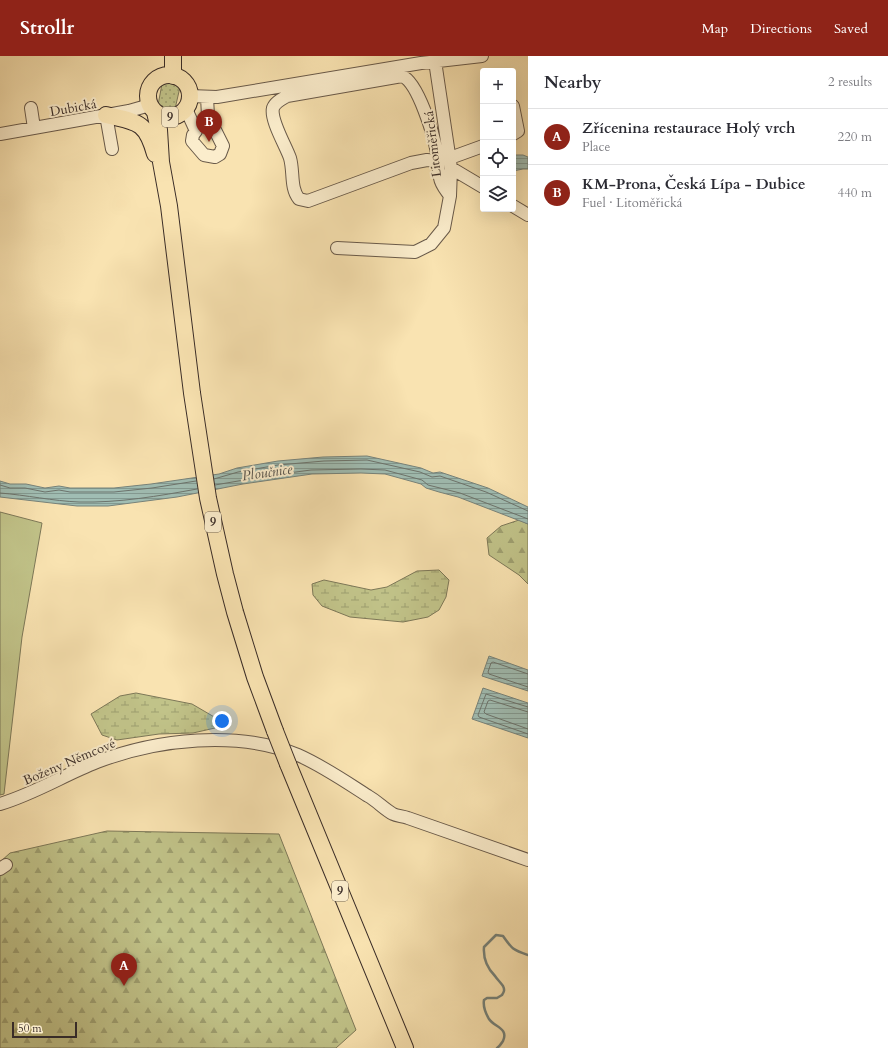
<!DOCTYPE html>
<meta charset="utf-8">
<style>
body{margin:0;font-family:Cardo,serif;background:#f7f7f7;color:#2b2b33}
.controls{position:absolute;right:12px;top:12px;display:grid;overflow:hidden;border-radius:4px;box-shadow:0 4px 16px #0002}
.controls button{width:36px;height:36px;display:grid;place-items:center;padding:0;border:0;border-bottom:1px solid #e1e1e2;background:#fff;color:#2b2b33;font:20px sans-serif}
.scale{position:absolute;left:12px;bottom:10px;width:65px;box-sizing:border-box;padding-left:4px;border:2px solid #392c27;border-top:0;font-size:11px;line-height:14px;white-space:nowrap;color:#392c27;-webkit-text-stroke:3px #fbedcc;paint-order:stroke}
.you{position:absolute;left:222px;top:665px;width:14px;height:14px;margin:-10px;border:3px solid #fff;border-radius:50%;background:#1a73e8;box-shadow:0 0 0 6px #1a73e833}
.badge{display:grid;place-items:center;width:26px;height:26px;border-radius:50%;background:#8f2418;color:#fff;font-size:13px;font-weight:700}
.pin{position:absolute;translate:-50% -33px;filter:drop-shadow(0 1px 2px #0008)}
.pin::after{content:'';position:absolute;top:21px;width:14px;height:12px;background:inherit;clip-path:polygon(0 0,100% 0,50% 100%)}
.list{margin:0;padding:0;list-style:none}
h2{display:flex;justify-content:space-between;align-items:center;height:52px;margin:0;padding:0 16px;font-size:17px}
h2 small{font-size:13px;font-weight:400;color:#7c7c81}
.list li{display:grid;grid-template-columns:26px 1fr auto;gap:12px;align-items:center;box-sizing:border-box;height:56px;padding:0 16px;border-top:1px solid #e1e1e2}
.list b{display:block;font-size:15px;white-space:nowrap}
.list p{margin:0;font-size:13px;white-space:nowrap;color:#7c7c81}
.list em{font-size:13px;font-style:normal;color:#7c7c81}
.icon{flex:none;width:22px;height:22px;fill:none;stroke:currentColor;stroke-width:2;stroke-linecap:round;stroke-linejoin:round}
.map{position:relative;flex:none;width:528px;height:992px;overflow:hidden}
header{display:flex;align-items:center;gap:24px;box-sizing:border-box;height:56px;padding:0 20px;background:#8f2418;color:#fff}
header strong{font-size:19px}
nav{display:flex;gap:22px;margin-inline-start:auto;font-size:14px}
main{display:flex}
aside{flex:1;background:#fff}
.map>svg:first-child{display:block}
.grass{fill:url(#grass-dots);stroke:#7d7858}
.forest{fill:url(#forest-firs);stroke:#7d7858}
.wetland{fill:url(#wetland-marsh);stroke:#7d7858}
.green{fill:#c1c389;stroke:#7d7858}
.water{fill:url(#water-rules);stroke:#77837b}
.lines{fill:none;stroke-linecap:round;stroke-linejoin:round}
.shore{stroke:#6c746d;stroke-width:1}
.stream{stroke:#77837b;stroke-width:2.5}
.minor-casing{stroke:#695a4a;stroke-width:14}
.major-casing{stroke:#392c27;stroke-width:18}
.minor{stroke:#fbedcc;stroke-width:12}
.major{stroke:#f9e3b1;stroke-width:16}
.major-bridge-casing{stroke:#392c27;stroke-width:18;stroke-linecap:butt}
.major-bridge{stroke:#f9e3b1;stroke-width:16}
.labels{text-anchor:middle;stroke-width:4;stroke-linejoin:round;paint-order:stroke}
.shield{fill:#fbedcc;stroke:#736658;stroke-width:1}
.shield-label{font-size:12px;font-weight:bold;fill:#392c27}
.street-label{font-size:13px;fill:#392c27;stroke:#fbedcc}
.water-label{font-size:14px;font-style:italic;fill:#53504a;stroke:#fbedcc}
</style>
<header>
<strong>Strollr</strong>
<nav><a>Map</a><a>Directions</a><a>Saved</a></nav>
</header>
<main>
<div class="map">
<svg width="528" height="992" viewBox="0 0 528 992">
<defs>
<pattern id="grass-dots" width="8" height="8" patternUnits="userSpaceOnUse"><rect width="8" height="8" fill="#c1c389"/><path d="M2 2h.1M6 6h.1" fill="none" stroke="#9e9f70" stroke-width="1.8" stroke-linecap="round"/></pattern>
<pattern id="forest-firs" width="22" height="20" patternUnits="userSpaceOnUse"><rect width="22" height="20" fill="#c1c389"/><path d="M5 1l3.5 6h-7zM16 11l3.5 6h-7z" fill="#9e9f70"/></pattern>
<pattern id="wetland-marsh" width="20" height="14" patternUnits="userSpaceOnUse"><rect width="20" height="14" fill="#c1c389"/><path d="M1 5h8M5 5V1M11 12h8M15 12V8" fill="none" stroke="#9e9f70"/></pattern>
<pattern id="water-rules" width="6" height="5" patternUnits="userSpaceOnUse"><rect width="6" height="5" fill="#a0bdb3"/><path d="M0 2.5h6" fill="none" stroke="#839a92"/></pattern>
</defs>
<rect width="100%" height="100%" fill="#f9e3b1"/>
<filter id="stains"><feTurbulence type="fractalNoise" baseFrequency=".005" numOctaves="4"/><feColorMatrix values="0 0 0 0 .2 0 0 0 0 .09 0 0 0 0 .02 0 0 0 .5 -.17"/></filter>
<radialGradient id="worn" r=".72"><stop offset=".6" stop-color="#630" stop-opacity="0"/><stop offset="1" stop-color="#630" stop-opacity=".3"/></radialGradient>
<path class="grass" d="M 166,27 L 172,27 L 180,31 L 175,53 L 166,54 L 158,49 L 162,28 Z"/>
<path class="forest" d="M 519,464 L 528,468 L 528,528 L 519,519 L 489,499 L 487,482 L 501,470 Z
M 107,775 L 279,778 L 356,974 L 336,992 L 0,992 L 0,806 L 10,797 Z"/>
<path class="wetland" d="M 439,514 L 449,524 L 446,541 L 439,554 L 428,561 L 403,566 L 350,561 L 322,550 L 313,539 L 312,528 L 324,524 L 371,534 L 387,531 L 417,515 Z
M 136,637 L 192,648 L 216,662 L 215,672 L 193,677 L 159,678 L 117,684 L 102,679 L 91,658 L 120,640 Z"/>
<path class="green" d="M 0,456 L 42,467 L 22,581 L 4,738 L 0,739 Z"/>
<path class="water" d="M 513,99 L 523,99 L 528,101 L 528,113 L 523,113 L 513,115 Z
M 367,400 L 421,412 L 433,417 L 440,416 L 488,432 L 528,451 L 528,468 L 458,441 L 439,436 L 426,432 L 421,428 L 385,418 L 361,417 L 312,418 L 243,428 L 177,441 L 108,450 L 77,450 L 0,441 L 0,425 L 10,428 L 26,428 L 45,432 L 59,430 L 70,432 L 114,432 L 151,428 L 219,418 L 237,412 L 278,405 L 323,401 Z
M 489,600 L 528,614 L 528,635 L 482,620 Z
M 483,632 L 528,647 L 528,682 L 472,663 Z"/>
<g class="lines">
<path class="shore" d="M 214,423 L 238,416 L 278,409 L 324,405 L 367,404 L 420,416 L 432,421 L 440,420 L 486,436 L 528,455
M 0,429 L 10,432 L 25,432 L 45,436 L 59,434 L 70,436 L 114,436 L 152,432 L 196,425
M 215,429 L 273,419 L 311,414 L 361,413 L 385,414 L 422,424 L 428,429 L 460,437 L 528,463
M 0,437 C 26,439 53,445 79,446 C 119,447 159,440 197,433
M 528,618 L 493,606 L 491,607 L 488,616 L 489,618 L 528,631
M 528,651 L 486,638 L 478,659 L 479,661 L 528,678
M 528,656 L 490,644 L 488,645 L 484,656 L 486,658 L 528,673"/>
<path class="stream" d="M 497,992 C 500,990 501,988 503,985 C 509,972 494,971 489,963 C 486,958 483,950 484,944 L 487,942 L 497,942 L 502,939 C 504,936 505,934 503,930 C 501,927 497,923 495,920 C 487,912 483,903 484,891 L 496,879 L 503,880 C 512,893 513,894 528,899"/>
<g class="minor-casing">
<path id="minor" d="M 190,40 L 217,41 L 421,7 L 482,0
M 513,50 L 518,75 L 513,78
M 31,52 L 34,72
M 186,53 L 196,75 L 193,79 L 192,85 L 204,99 L 215,101 L 220,98 L 223,90 L 208,60 L 207,41
M 106,59 L 112,93
M 0,78 L 129,55 L 150,49
M 450,102 L 483,90
M 438,105 L 427,104 L 411,107 L 308,145 L 299,143 C 290,132 294,116 290,102 C 286,90 270,64 273,52 C 275,46 282,43 287,40 L 402,20 C 418,26 434,80 437,97 C 439,105 438,114 440,122 C 441,129 446,134 450,140
M 451,112 L 483,131
M 513,150 L 528,159
M 337,192 L 415,196 L 431,188 L 444,172 L 450,140 L 451,112 L 435,5
M 0,748 C 34,738 64,719 97,706 C 157,683 238,674 298,699 C 323,710 346,726 368,740 C 377,745 384,753 393,758 C 397,760 403,760 408,762 L 528,804
M 0,813 L 6,809"/>
</g>
<g class="major-casing">
<path id="major" d="M148 40a21 21 0 1 1 42 0a21 21 0 1 1-42 0Z
M 173,20 L 173,0
M 155,56 L 159,74 L 161,106 L 169,150 L 192,337 L 208,442 L 225,518 L 235,556 L 255,621 L 275,675
M 106,59 C 137,66 146,65 155,98
M 288,708 L 405,992"/>
</g>
<use href="#minor" class="minor"/>
<use href="#major" class="major"/>
<g class="major-bridge-casing">
<path id="major-bridge" d="M 275,675 L 288,708"/>
</g>
<use href="#major-bridge" class="major-bridge"/>
</g>
<g class="labels">
<g class="shield">
<rect x="162" y="51" width="16" height="20" rx="3"/>
<rect x="205" y="456" width="16" height="20" rx="3"/>
<rect x="332" y="825" width="16" height="20" rx="3"/>
</g>
<g class="shield-label">
<text x="170" y="65">9</text>
<text x="213" y="470">9</text>
<text x="340" y="839">9</text>
</g>
<g class="street-label">
<text transform="translate(73 51) rotate(-10)" y="5">Dubická</text>
<text transform="translate(432 88) rotate(-97)" y="5">Litoměřická</text>
<text transform="translate(69 705) rotate(-23)" y="5">Boženy Němcové</text>
</g>
<g class="water-label">
<text transform="translate(267 416) rotate(-8)" y="5">Ploučnice</text>
</g>
</g>
<rect width="100%" height="100%" filter="url(#stains)"/>
<rect width="100%" height="100%" fill="url(#worn)"/>
</svg>
<div class="controls">
<button>+</button>
<button>−</button>
<button><svg class="icon" aria-label="locate" viewBox="0 0 24 24"><circle cx="12" cy="12" r="6"/><path d="M12 2v4M12 18v4M2 12h4M18 12h4"/></svg></button>
<button><svg class="icon" aria-label="layers" viewBox="0 0 24 24"><path d="M12 4l9 5-9 5-9-5zM3 14l9 5 9-5"/></svg></button>
</div>
<div class="scale">50 m</div>
<div class="you"></div>
<div class="pin badge" style="left:124px;top:930px">A</div>
<div class="pin badge" style="left:209px;top:86px">B</div>
</div>
<aside>
<h2>Nearby<small>2 results</small></h2>
<ul class="list">
<li><span class="badge">A</span><div><b>Zřícenina restaurace Holý vrch</b><p>Place</p></div><em>220 m</em></li>
<li><span class="badge">B</span><div><b>KM-Prona, Česká Lípa - Dubice</b><p>Fuel · Litoměřická</p></div><em>440 m</em></li>
</ul>
</aside>
</main>
